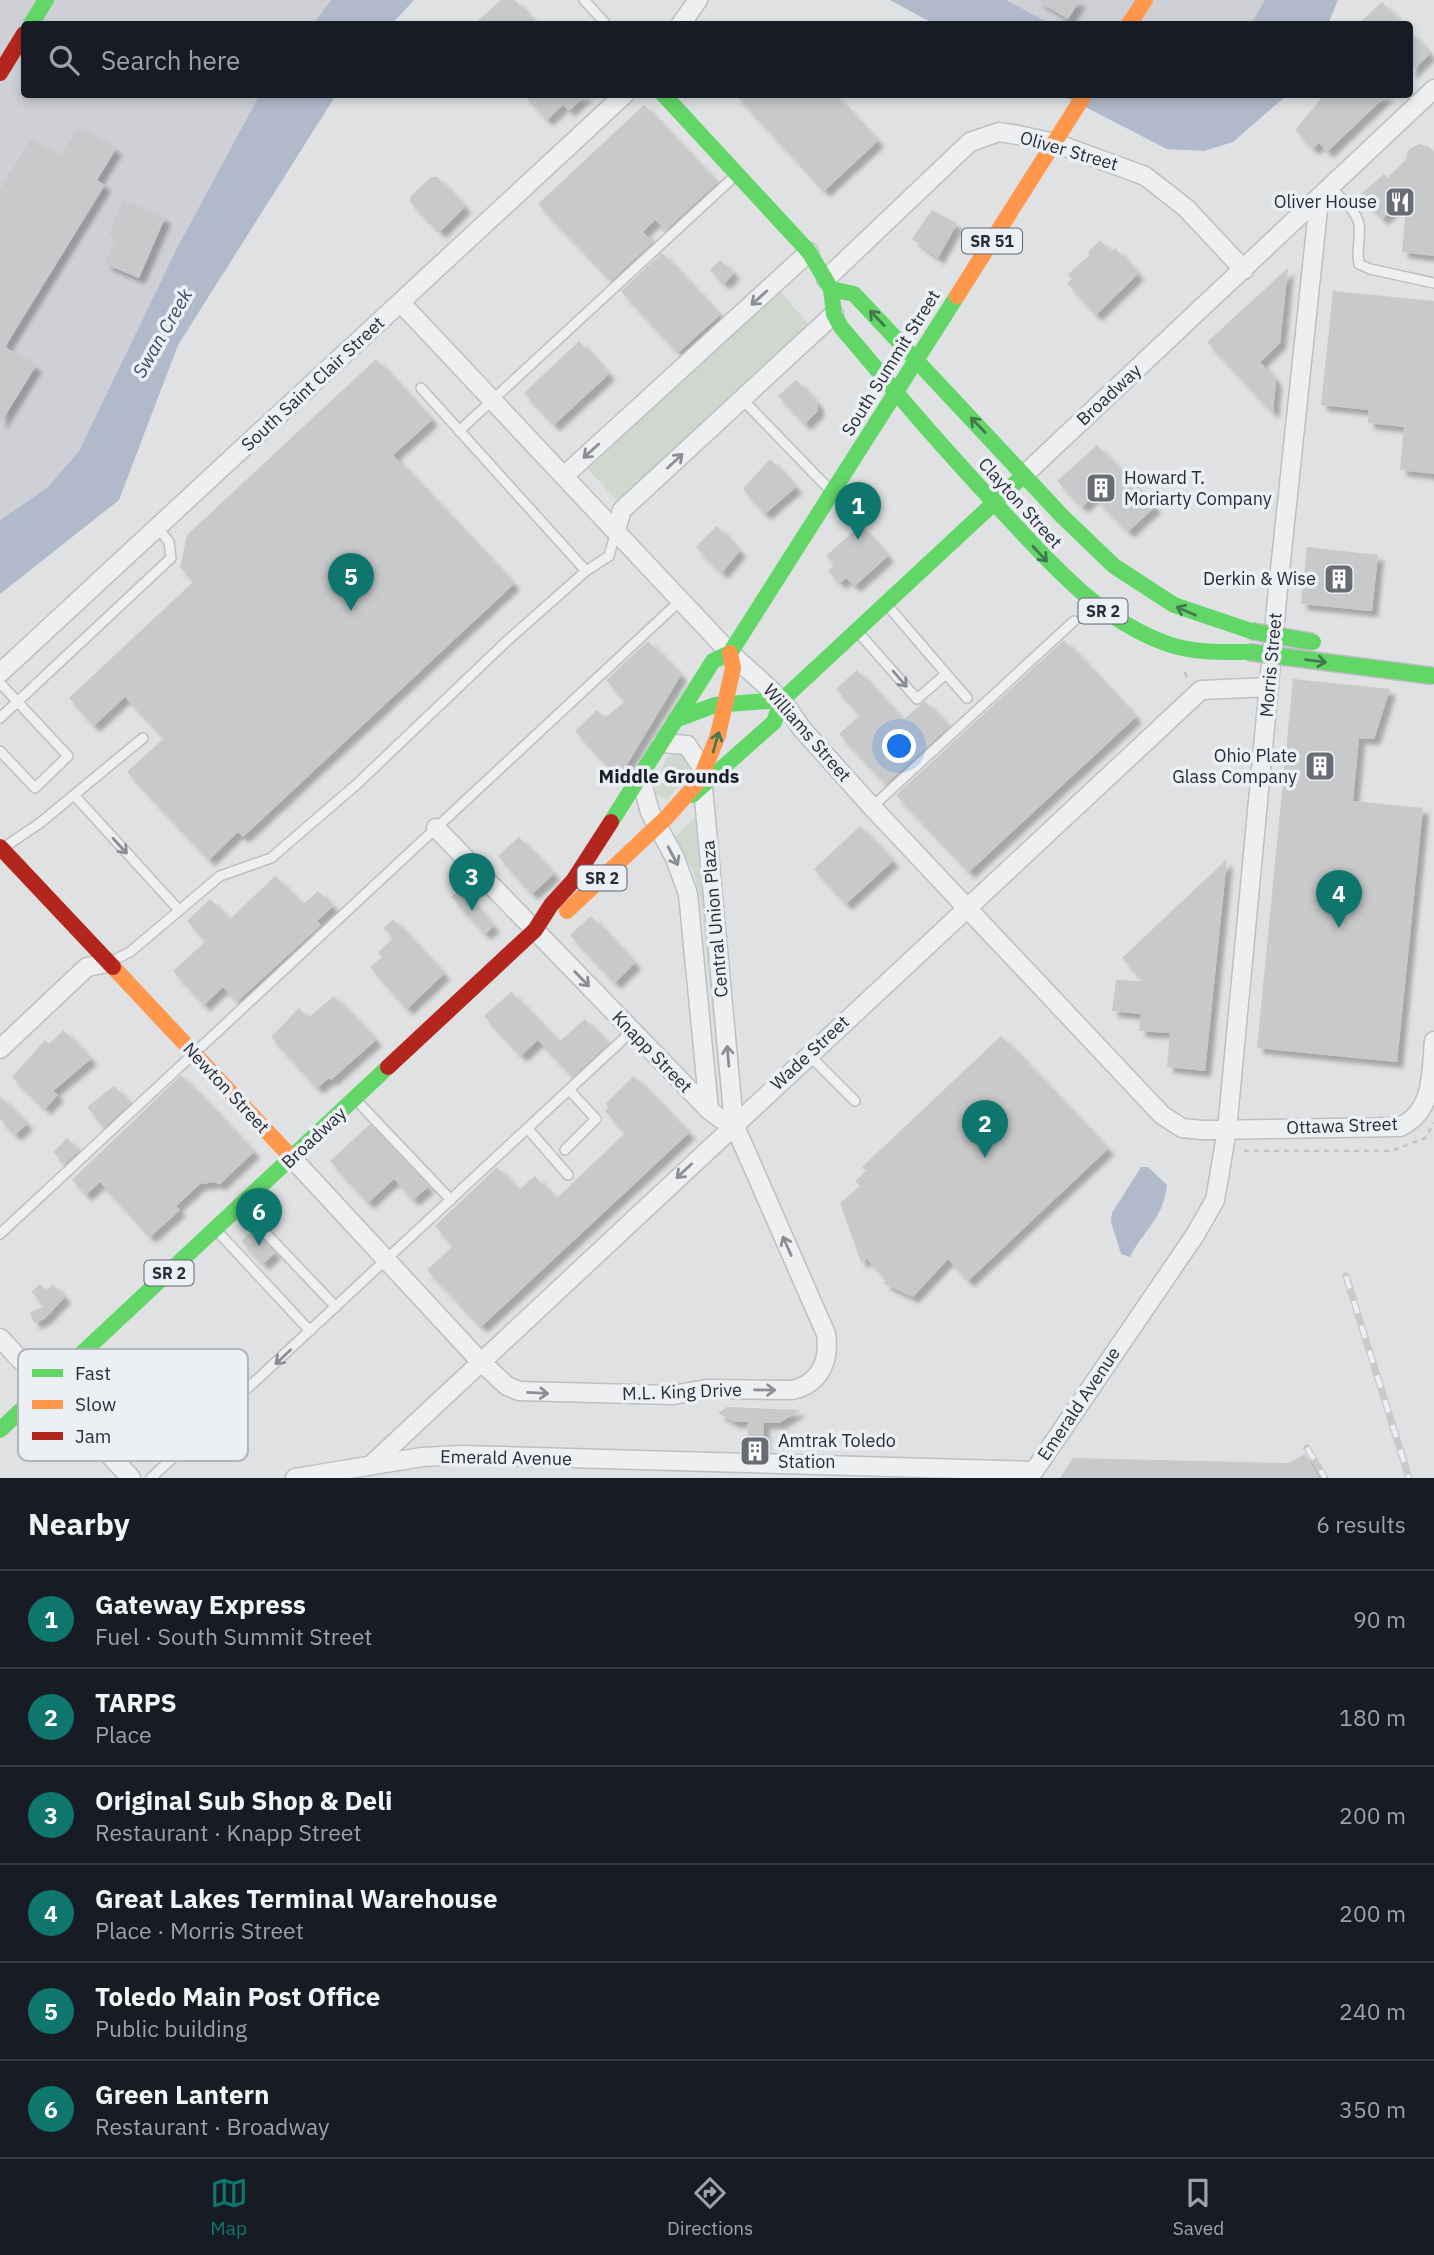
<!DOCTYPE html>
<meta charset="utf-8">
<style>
body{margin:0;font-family:"IBM Plex Sans",sans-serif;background:#242831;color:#f1f3f6}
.you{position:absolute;left:900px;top:747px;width:24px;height:24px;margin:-18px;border:5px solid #fff;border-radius:50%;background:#1a73e8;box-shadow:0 0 0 10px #1a73e833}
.badge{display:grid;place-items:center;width:46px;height:46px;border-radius:50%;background:#0f766e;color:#fff;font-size:23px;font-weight:700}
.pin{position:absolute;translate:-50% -58px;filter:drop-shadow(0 2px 4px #0008)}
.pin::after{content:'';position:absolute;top:37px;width:24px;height:21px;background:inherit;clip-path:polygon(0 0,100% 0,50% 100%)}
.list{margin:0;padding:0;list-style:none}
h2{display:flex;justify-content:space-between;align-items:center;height:91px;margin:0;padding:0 28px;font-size:30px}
h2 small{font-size:23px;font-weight:400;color:#9ea1a6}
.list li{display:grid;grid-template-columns:46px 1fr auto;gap:21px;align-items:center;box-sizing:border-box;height:98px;padding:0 28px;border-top:2px solid #363941}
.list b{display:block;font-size:26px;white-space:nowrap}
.list p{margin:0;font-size:23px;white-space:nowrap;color:#9ea1a6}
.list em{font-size:23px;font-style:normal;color:#9ea1a6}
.icon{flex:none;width:38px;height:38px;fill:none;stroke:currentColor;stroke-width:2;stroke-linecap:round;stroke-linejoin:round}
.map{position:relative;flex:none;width:1434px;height:1478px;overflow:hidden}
.search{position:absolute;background:#171b24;box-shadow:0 4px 10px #0003;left:21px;right:21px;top:21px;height:77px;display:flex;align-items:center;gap:18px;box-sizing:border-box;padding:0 24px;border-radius:7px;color:#9ea1a6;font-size:26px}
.sheet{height:679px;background:#171b24}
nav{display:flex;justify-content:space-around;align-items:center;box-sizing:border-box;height:98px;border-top:2px solid #363941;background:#171b24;font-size:19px;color:#9ea1a6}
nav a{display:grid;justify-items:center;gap:4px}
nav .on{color:#0f766e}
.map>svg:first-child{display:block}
.built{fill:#ced0d6}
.green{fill:#cfd7cf}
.water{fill:#b0bacb}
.building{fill:#c7c9cb;filter:url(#shadow)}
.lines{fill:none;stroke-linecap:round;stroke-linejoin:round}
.lane-casing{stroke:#bdbfc1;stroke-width:12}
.street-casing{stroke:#bdbfc1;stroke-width:21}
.path{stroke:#c1c2c6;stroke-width:2.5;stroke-dasharray:5 5;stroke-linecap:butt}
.lane{stroke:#eeeff0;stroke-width:9}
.street{stroke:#eeeff0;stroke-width:18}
.fast{stroke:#63d668;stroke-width:16}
.slow{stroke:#ff974d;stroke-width:16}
.jam{stroke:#b3261e;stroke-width:16}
.rail-casing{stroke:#c8c9cb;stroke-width:7}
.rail{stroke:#eceff3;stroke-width:4.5;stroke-dasharray:13;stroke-linecap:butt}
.fast-bridge-casing{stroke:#bcbdc0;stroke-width:19;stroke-linecap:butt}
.fast-bridge{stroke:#63d668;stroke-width:16}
.oneway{stroke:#8c8e95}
.oneway2{stroke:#43794f}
.labels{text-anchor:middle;stroke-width:7;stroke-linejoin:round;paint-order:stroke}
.shield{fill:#eceff3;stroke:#646772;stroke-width:2}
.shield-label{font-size:16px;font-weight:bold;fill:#292d3a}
.street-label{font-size:18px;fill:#292d3a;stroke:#eceff3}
.poi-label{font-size:18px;fill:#292d3a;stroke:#eceff3;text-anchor:end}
.water-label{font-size:19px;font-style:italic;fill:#384969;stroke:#eceff3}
.neighbourhood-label{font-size:19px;font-weight:bold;fill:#1b1f2b;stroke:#eceff3}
.key{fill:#eceff3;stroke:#b2b5bc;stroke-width:2}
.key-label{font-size:19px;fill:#292d3a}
</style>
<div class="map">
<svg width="1434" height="1478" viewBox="0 0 1434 1478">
<defs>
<filter id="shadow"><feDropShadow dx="6" dy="6" stdDeviation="2" flood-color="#0004"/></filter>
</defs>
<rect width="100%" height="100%" fill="#dfe1e3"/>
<path class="built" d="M 0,0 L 331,0 L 313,24 L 24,24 L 24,94 L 260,95 L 176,250 L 79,451 L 47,488 L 0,520 Z
M 1006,0 L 1265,0 L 1251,24 L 1051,24 Z"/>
<path class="green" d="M 779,290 L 809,325 L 617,501 L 588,469 Z
M 676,753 L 685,757 L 692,769 L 667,800 L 656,794 L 656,783 L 667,757 Z
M 695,818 L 723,1118 L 701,900 L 693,871 L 675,837 Z"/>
<path class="water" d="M 331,0 L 414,0 L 392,24 L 313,24 Z
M 890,0 L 1006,0 L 1051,24 L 934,24 Z
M 1265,0 L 1338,0 L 1328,24 L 1251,24 Z
M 260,94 L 336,95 L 178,345 L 119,500 L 0,594 L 0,520 L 47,488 L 79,451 L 176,250 Z
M 1062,95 L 1287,95 L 1233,142 L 1204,151 L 1167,149 Z
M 1141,1167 L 1148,1167 L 1167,1185 C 1163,1220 1144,1229 1130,1257 L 1121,1254 L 1111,1222 L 1112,1213 Z"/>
<path class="building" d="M 501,0 L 515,0 L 537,24 L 474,24 Z
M 1036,0 L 1080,0 L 1068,19 Z
M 1382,2 L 1403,24 L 1358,24 Z
M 1410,31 L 1430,54 L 1410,73 Z
M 523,94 L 587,94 L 569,111 L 563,105 L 547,120 Z
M 735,94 L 834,94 L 878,141 L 824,191 Z
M 1325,94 L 1388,94 L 1327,152 L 1319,143 L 1313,149 L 1295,130 Z
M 644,105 L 717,183 L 666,230 L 655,220 L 643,232 L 653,242 L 611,281 L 538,204 Z
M 79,126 L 116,149 L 97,180 L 105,185 L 5,347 L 36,366 L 0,424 L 0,189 L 31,138 L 59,156 Z
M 1419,144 L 1429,147 L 1434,152 L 1434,256 L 1402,252 L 1407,196 L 1382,219 L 1360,195 L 1384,174 L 1387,178 L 1405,160 L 1409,149 Z
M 431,177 L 437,177 L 465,207 L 440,232 L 410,202 L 410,197 Z
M 123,200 L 165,218 L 139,278 L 105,264 L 116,237 L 109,234 Z
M 932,210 L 957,224 L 938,258 L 912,239 Z
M 1100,240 L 1111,252 L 1115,248 L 1138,274 L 1096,315 L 1067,283 L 1072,279 L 1068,274 L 1090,255 L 1088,252 Z
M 662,253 L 720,315 L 678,353 L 621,291 Z
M 720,260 L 734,273 L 724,284 L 710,270 Z
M 1288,268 L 1280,343 L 1260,362 L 1276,380 L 1273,413 L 1207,342 Z
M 1333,291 L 1434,301 L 1434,474 L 1400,470 L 1404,427 L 1368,423 L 1369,410 L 1321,405 Z
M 579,341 L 609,374 L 554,425 L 524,393 Z
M 376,359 L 432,420 L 393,455 L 514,584 L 243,837 L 238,832 L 209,860 L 127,772 L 164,738 L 125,697 L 94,726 L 69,698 L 194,581 L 180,567 L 187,535 Z
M 796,380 L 818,404 L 818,411 L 805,424 L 778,396 Z
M 1097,445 L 1155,507 L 1128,532 L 1094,496 L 1082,507 L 1057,481 Z
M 770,459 L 796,487 L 765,514 L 743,489 Z
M 860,525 L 888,556 L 855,586 L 846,578 L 840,583 L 828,571 L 834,565 L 826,556 Z
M 717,526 L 740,551 L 722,573 L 696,547 Z
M 1307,547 L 1378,555 L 1372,611 L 1301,604 Z
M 1064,640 L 1136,717 L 969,872 L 896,795 Z
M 648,641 L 681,675 L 619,778 L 575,731 L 597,710 L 605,718 L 625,701 L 606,680 Z
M 857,670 L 903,720 L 925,701 L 949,727 L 886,784 L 839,734 L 860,715 L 836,689 Z
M 1293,679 L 1390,689 L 1374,739 L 1359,738 L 1353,801 L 1423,808 L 1397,1062 L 1257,1048 Z
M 860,826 L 893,861 L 846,904 L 814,869 Z
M 519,837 L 554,874 L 532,894 L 498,856 Z
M 1227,859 L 1205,1071 L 1167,1067 L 1170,1033 L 1139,1031 L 1141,1014 L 1112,1011 L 1116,980 L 1143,981 L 1122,958 Z
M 275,876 L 303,905 L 318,891 L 333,906 L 317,921 L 321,925 L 237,1002 L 223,987 L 204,1005 L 173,971 L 206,941 L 187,921 L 210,899 L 229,920 Z
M 460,889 L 494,926 L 485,934 L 451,897 Z
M 591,916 L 635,963 L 615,983 L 570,935 Z
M 393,919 L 444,974 L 407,1009 L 370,967 L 382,957 L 378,953 L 393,938 L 384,928 Z
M 511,992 L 559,1042 L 585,1019 L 608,1044 L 573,1077 L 538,1040 L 521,1056 L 484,1016 Z
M 334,996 L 376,1040 L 331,1080 L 329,1078 L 317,1088 L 271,1037 L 299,1008 L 308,1018 Z
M 63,1030 L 91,1059 L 53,1091 L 58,1095 L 45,1109 L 12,1077 L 45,1040 L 49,1044 Z
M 1001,1036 L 1108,1149 L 968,1281 L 948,1259 L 913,1297 L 883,1283 L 887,1280 L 866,1258 L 861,1262 L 840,1203 L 860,1186 L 855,1181 L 866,1171 L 862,1167 Z
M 181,1075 L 254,1152 L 219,1185 L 216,1182 L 200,1184 L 176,1206 L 180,1210 L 150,1237 L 100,1182 L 86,1195 L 72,1180 Z
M 634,1076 L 689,1133 L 481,1327 L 427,1270 L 453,1246 L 435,1226 L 497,1167 L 519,1190 L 535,1176 L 556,1199 L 625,1133 L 605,1111 L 609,1107 L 605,1104 Z
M 114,1086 L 130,1104 L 104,1128 L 87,1107 Z
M 0,1096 L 27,1124 L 15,1135 L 0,1119 Z
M 370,1124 L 428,1187 L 413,1200 L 394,1179 L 368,1203 L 330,1161 Z
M 67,1138 L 79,1151 L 65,1164 L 53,1152 Z
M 253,1229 L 275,1253 L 263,1264 L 241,1241 Z
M 40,1284 L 46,1291 L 53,1284 L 65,1297 L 44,1319 L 34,1323 L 30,1312 L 45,1306 L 31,1292 Z
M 727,1407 L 800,1410 L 779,1423 L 764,1423 L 763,1452 L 747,1452 L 748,1422 L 734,1422 L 718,1413 Z
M 1305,1454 L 1319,1478 L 1060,1478 L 1073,1458 L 1288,1463 Z"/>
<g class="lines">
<g class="lane-casing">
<path id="lane" d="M 584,0 L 606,24
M 1331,188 C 1341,198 1356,210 1359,224 C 1361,237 1356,250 1359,264 L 1370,269 L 1434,283
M 421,388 L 586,571
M 742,399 L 828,488
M 459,431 L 736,175
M 887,605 L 967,698
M 858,632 L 917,699 L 946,674
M 0,683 L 68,756 L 35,788 L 0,751
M 0,718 L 171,558 L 169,542 L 158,528
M 74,795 L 178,909
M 872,807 L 1074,621
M 3,848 L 40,823 L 143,738
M 112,961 L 130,952 L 220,876 L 271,858 L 357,784 L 508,640 L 586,571 L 609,556 L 616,531
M 809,1055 L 855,1101
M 356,1100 L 451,1200
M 528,1129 L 568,1175
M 565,1150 L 596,1119 L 569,1090
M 241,1207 L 336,1307
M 217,1231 L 310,1331
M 0,1234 L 681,600
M 151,1478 L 632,1031"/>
</g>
<g class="street-casing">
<path id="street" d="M 681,24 L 698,0
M 826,279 L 970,142 L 999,132 L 1018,135 L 1055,143 L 1145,176 L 1186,208 L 1244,270
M 401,303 L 730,653 L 782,700 L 802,729 L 872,807 L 1162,1115 L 1182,1128 L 1202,1130 L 1400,1127 C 1434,1111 1431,1074 1434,1041
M 1024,475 L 1434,89
M 564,476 L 809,252
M 616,530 L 622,510 L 834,314
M 0,673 L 625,94
M 644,773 L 644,790 L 650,812 L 675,858 L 688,894 L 709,1110
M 436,828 L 709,1110 L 721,1119 L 734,1124
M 0,1049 L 87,967 L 108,963
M 292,1158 L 480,1361 L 507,1386 L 519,1391 L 673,1395 L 706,1389 L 792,1390 C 820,1384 830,1361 826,1334 L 734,1124 L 701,766 L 687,745 L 661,743
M 0,1338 L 131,1478
M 371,1465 L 1201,690 L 1269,687
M 295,1478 L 422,1457 L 463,1455 L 1034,1471 L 1195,1235 L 1215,1200 L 1227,1130 L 1278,589 L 1319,200"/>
</g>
<path class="path" d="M 1185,672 L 1187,678
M 1244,1151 L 1391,1151 L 1425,1138 L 1434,1123"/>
<use href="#lane" class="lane"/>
<use href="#street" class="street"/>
<path class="fast" d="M 31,24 L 46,0
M 663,94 L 809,252 L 831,289 L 834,314 L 841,327 L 896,392
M 831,289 L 854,294 L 916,360
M 916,360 L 1062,516 L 1114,566 L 1174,605 L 1251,631
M 896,392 C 929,432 964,470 999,508 C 1050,562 1097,619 1168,644 C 1194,653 1222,652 1248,652
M 675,720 L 715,705 L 782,700
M 692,795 L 774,722 L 782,700 L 1024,475
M 611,822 L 713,661 L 730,653 L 957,296
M 0,1430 L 388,1067"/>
<path class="slow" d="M 1129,24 L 1145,0
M 957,296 L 1085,94
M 567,911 L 666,818 L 700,780 L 718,735 L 733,668 L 730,653
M 113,967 L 292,1158"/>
<path class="jam" d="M 0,73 L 24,34
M 0,847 L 113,967
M 388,1067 L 535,930 L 551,905 L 573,881 L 611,822"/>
<g class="rail-casing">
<path id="rail" d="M 1346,1276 L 1409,1478
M 1307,1448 L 1325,1478"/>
</g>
<use href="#rail" class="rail"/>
<g class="fast-bridge-casing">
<path id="fast-bridge" d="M 1251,631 L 1313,642
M 1248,652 L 1434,676"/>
</g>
<use href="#fast-bridge" class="fast-bridge"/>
</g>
<defs><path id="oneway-shaft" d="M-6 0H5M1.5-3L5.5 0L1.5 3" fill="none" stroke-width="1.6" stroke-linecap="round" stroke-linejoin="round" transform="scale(1.75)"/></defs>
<g class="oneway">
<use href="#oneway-shaft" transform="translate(759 298) rotate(138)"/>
<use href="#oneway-shaft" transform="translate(591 451) rotate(138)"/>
<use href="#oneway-shaft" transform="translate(675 461) rotate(-43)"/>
<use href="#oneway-shaft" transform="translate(900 679) rotate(49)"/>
<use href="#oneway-shaft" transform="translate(120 846) rotate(48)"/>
<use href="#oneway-shaft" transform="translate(673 856) rotate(62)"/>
<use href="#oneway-shaft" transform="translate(582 979) rotate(46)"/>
<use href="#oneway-shaft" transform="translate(728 1056) rotate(-95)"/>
<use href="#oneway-shaft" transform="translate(684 1171) rotate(137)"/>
<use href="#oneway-shaft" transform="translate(787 1246) rotate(-114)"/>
<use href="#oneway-shaft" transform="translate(283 1357) rotate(137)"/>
<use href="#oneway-shaft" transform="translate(765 1390) rotate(1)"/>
<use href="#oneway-shaft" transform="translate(538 1393) rotate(3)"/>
</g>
<g class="oneway2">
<use href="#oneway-shaft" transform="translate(877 318) rotate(-134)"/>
<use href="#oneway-shaft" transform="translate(978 425) rotate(-134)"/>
<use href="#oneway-shaft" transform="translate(1040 554) rotate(47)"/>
<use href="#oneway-shaft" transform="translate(1186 611) rotate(-156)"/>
<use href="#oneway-shaft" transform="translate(1316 661) rotate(7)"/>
<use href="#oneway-shaft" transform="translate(716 742) rotate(-74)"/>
</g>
<defs>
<g id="restaurant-square" transform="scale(1.575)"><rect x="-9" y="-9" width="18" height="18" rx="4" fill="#696c75" stroke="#eceff3"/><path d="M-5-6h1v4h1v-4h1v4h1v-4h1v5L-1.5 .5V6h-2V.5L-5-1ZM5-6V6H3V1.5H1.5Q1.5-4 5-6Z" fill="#fff"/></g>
<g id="building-square" transform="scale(1.575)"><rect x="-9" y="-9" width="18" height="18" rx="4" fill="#696c75" stroke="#eceff3"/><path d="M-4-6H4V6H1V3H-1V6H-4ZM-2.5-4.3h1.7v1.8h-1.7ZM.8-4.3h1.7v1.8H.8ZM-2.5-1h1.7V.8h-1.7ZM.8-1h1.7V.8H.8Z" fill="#fff"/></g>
</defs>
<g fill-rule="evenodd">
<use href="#restaurant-square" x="1400" y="202"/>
<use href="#building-square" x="1101" y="488"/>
<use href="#building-square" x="1339" y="579"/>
<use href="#building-square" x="1320" y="766"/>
<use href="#building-square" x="755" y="1451"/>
</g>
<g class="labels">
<g class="shield">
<rect x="962" y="228.5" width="60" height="25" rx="5"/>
<rect x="1078.5" y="598.5" width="49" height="25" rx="5"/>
<rect x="577.5" y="865.5" width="49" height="25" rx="5"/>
<rect x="144.5" y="1260.5" width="49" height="25" rx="5"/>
</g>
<g class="shield-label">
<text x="992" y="247">SR 51</text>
<text x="1103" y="617">SR 2</text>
<text x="602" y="884">SR 2</text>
<text x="169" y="1279">SR 2</text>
</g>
<g class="street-label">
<text transform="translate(1069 151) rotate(16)" y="6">Oliver Street</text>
<text transform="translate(891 363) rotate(-58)" y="6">South Summit Street</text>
<text transform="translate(313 384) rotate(-43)" y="6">South Saint Clair Street</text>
<text transform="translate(1109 395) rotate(-43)" y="6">Broadway</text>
<text transform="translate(1020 503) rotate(48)" y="6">Clayton Street</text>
<text transform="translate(1271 665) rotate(-85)" y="6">Morris Street</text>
<text transform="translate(807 733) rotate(49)" y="6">Williams Street</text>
<text transform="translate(715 919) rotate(-95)" y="6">Central Union Plaza</text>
<text transform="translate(652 1052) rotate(46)" y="6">Knapp Street</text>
<text transform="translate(810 1053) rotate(-43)" y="6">Wade Street</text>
<text transform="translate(226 1088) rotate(47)" y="6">Newton Street</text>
<text transform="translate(1342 1126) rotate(-2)" y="6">Ottawa Street</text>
<text transform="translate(314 1138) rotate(-43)" y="6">Broadway</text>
<text transform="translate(682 1392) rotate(-2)" y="6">M.L. King Drive</text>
<text transform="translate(1079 1404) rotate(-56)" y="6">Emerald Avenue</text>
<text transform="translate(506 1458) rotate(1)" y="6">Emerald Avenue</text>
</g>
<g class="poi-label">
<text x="1377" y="208">Oliver House</text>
<text x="1124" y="484" text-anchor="start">Howard T.<tspan x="1124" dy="21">Moriarty Company</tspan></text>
<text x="1316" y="585">Derkin &amp; Wise</text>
<text x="1297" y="762">Ohio Plate<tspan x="1297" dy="21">Glass Company</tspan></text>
<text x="778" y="1447" text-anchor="start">Amtrak Toledo<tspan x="778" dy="21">Station</tspan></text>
</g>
<g class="water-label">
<text transform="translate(162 333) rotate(-60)" y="7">Swan Creek</text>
</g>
<g class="neighbourhood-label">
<text x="669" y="783">Middle Grounds</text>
</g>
</g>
<rect x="18" y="1349" width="230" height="112" rx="10" class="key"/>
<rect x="32" y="1369" width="31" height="8" fill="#63d668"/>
<rect x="32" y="1400" width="31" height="9" fill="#ff974d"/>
<rect x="32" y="1432" width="31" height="8" fill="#b3261e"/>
<g class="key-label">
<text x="75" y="1380">Fast</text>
<text x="75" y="1411">Slow</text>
<text x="75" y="1443">Jam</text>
</g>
</svg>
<div class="you"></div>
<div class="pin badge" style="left:858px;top:540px">1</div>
<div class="pin badge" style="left:985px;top:1158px">2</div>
<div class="pin badge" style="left:472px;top:911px">3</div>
<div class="pin badge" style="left:1339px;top:928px">4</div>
<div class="pin badge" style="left:351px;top:611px">5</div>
<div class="pin badge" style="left:259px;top:1246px">6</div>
<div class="search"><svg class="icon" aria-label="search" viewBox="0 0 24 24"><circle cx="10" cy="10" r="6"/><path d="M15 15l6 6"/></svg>Search here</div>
</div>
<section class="sheet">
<h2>Nearby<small>6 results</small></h2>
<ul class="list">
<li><span class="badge">1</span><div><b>Gateway Express</b><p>Fuel · South Summit Street</p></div><em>90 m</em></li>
<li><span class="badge">2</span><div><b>TARPS</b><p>Place</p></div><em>180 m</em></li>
<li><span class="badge">3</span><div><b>Original Sub Shop &amp; Deli</b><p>Restaurant · Knapp Street</p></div><em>200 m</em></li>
<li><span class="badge">4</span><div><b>Great Lakes Terminal Warehouse</b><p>Place · Morris Street</p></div><em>200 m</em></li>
<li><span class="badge">5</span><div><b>Toledo Main Post Office</b><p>Public building</p></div><em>240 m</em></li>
<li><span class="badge">6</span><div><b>Green Lantern</b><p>Restaurant · Broadway</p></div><em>350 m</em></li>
</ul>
</section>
<nav>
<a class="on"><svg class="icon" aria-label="map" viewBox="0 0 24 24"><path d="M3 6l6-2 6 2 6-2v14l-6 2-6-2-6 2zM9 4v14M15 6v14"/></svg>Map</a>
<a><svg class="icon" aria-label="directions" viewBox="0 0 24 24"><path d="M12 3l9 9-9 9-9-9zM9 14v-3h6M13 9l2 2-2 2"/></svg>Directions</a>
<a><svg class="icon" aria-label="saved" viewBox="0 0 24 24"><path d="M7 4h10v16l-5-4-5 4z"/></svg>Saved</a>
</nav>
